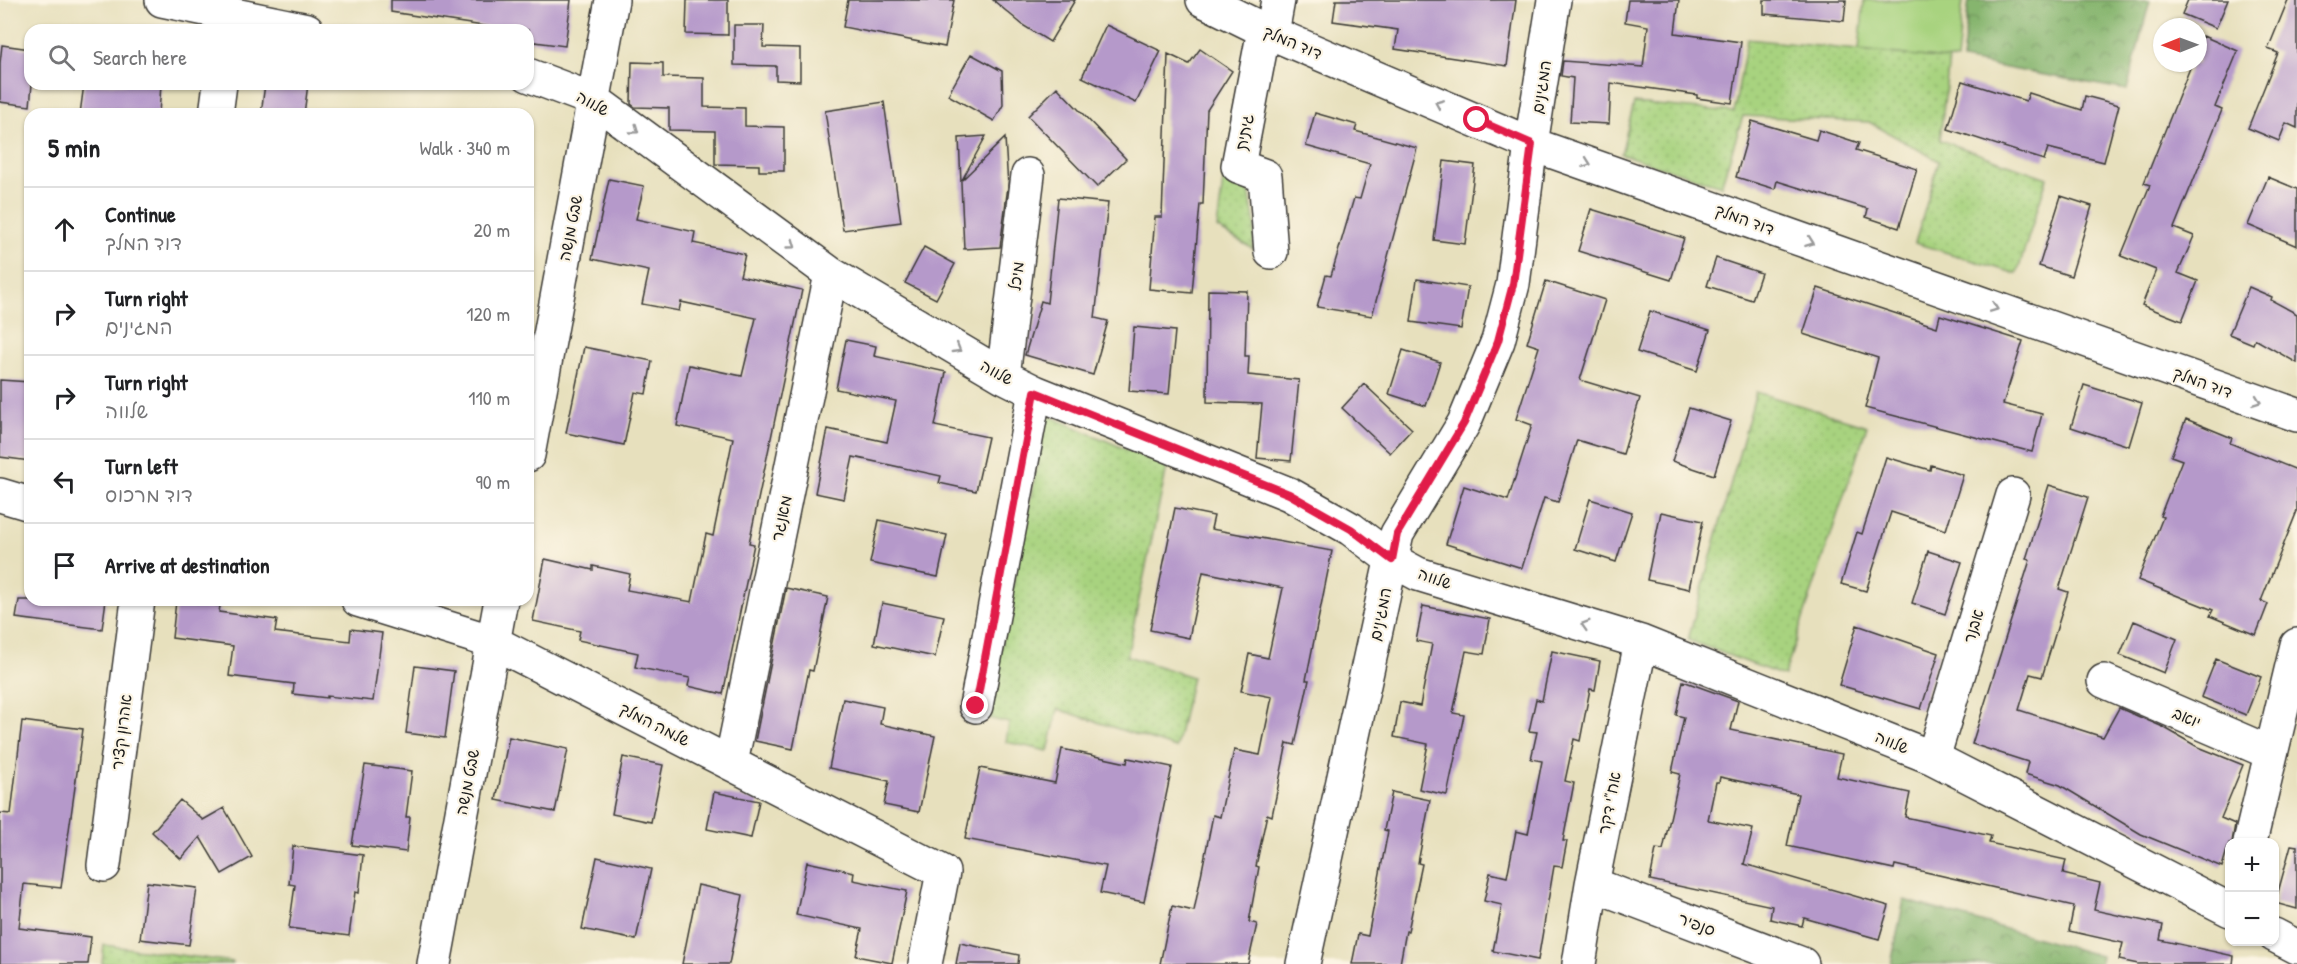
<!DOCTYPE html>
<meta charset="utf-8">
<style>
body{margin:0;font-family:"Patrick Hand","Playpen Sans Hebrew",sans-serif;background:#f6f6f6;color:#202124}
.controls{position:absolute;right:18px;bottom:18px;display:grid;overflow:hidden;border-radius:12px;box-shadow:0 2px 4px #0004}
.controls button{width:54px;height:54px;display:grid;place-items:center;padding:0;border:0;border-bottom:2px solid #e0e0e0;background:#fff;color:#202124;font:30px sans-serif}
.compass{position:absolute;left:2153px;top:18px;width:54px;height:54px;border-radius:50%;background:#fff;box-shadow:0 2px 4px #0004;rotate:269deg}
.stop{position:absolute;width:18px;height:18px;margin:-14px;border:4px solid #e11d48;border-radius:50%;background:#fff}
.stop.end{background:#e11d48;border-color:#fff;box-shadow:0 2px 6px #0008}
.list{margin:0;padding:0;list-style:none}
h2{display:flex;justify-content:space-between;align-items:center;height:78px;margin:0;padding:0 24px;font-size:26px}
h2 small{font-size:20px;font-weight:400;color:#757577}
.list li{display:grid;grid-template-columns:39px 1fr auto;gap:18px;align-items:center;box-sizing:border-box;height:84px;padding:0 24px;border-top:2px solid #e0e0e0}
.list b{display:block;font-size:22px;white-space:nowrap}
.list p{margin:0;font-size:20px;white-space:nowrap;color:#757577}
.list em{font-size:20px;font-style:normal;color:#757577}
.icon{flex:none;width:33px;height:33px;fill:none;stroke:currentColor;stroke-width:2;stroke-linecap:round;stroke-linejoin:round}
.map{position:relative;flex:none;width:2297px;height:964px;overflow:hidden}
.search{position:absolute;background:#fff;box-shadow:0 2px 4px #0004;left:24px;top:24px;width:510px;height:66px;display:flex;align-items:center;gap:15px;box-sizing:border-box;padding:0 21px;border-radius:18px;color:#757577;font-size:22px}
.panel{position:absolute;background:#fff;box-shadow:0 2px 4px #0004;left:24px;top:108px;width:510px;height:498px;border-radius:18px}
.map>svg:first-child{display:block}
.grass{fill:url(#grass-dots);stroke:#62784e;stroke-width:1.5}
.forest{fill:url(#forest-crowns);stroke:#516845;stroke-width:1.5}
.pitch{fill:#a8d37f;stroke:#62784e;stroke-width:1.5}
.building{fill:#b599ca}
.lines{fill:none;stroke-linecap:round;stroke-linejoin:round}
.minor-casing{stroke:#3a3934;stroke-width:36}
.minor{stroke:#fff;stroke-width:33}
.oneway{stroke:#999}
.route{stroke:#e11d48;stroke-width:8}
.labels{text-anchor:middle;stroke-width:4.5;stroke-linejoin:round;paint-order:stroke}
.street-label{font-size:16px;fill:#1c1c1c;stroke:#fcf5e5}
</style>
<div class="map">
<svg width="2297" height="964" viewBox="0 0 2297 964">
<defs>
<pattern id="grass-dots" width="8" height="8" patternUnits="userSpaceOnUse" patternTransform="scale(1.5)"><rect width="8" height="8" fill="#a8d37f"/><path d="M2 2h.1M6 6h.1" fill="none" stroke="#90b56d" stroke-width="1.8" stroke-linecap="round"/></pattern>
<pattern id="forest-crowns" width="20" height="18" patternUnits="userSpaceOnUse" patternTransform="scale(1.5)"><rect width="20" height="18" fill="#86b56e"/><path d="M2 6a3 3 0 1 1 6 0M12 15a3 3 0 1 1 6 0" fill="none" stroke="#6d925a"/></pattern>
</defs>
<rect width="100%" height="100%" fill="#fcf5e5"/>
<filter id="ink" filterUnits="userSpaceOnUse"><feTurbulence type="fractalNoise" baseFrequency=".0167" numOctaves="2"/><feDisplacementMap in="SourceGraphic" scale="12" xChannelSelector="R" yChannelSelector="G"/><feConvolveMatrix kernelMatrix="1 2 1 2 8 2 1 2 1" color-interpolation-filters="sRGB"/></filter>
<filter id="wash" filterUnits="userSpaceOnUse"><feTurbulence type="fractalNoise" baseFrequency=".008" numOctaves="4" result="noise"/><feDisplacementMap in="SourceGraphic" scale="24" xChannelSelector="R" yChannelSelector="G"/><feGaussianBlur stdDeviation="1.35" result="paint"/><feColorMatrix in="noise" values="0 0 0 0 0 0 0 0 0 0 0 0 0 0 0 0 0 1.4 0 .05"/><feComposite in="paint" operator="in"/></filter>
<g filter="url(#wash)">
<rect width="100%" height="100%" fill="#e7e0bd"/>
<path class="grass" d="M 1747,39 L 1949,59 L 1940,140 L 2047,178 L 2017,274 L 1915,243 L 1939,161 L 1869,122 L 1743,116 L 1721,186 L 1621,154 L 1634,103 L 1734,112 Z
M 1224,174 L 1247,181 L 1255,224 L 1253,249 L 1217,228 Z
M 1756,392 L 1867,426 L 1784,676 L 1688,640 Z
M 1047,415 L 1167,467 L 1127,656 L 1192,677 L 1176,748 L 1058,709 L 1048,751 L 1006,742 L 1009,723 L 987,718 Z
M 104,945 L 233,962 L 233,964 L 102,964 Z"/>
<path class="forest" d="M 1969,0 L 2150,0 L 2127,90 L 1962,60 Z
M 1904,900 L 2101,956 L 2100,964 L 1891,964 Z"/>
<path class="pitch" d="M 1864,0 L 1963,0 L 1957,60 L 1859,50 Z"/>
<g id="blocks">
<path class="building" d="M 391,0 L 571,0 L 565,46 L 528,41 L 528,30 L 510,30 L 391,12 Z
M 687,0 L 728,0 L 728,35 L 686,34 Z
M 848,0 L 954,0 L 945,47 L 843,27 Z
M 993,0 L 1075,0 L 1050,42 L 1024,26 Z
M 1336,0 L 1516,0 L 1507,66 L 1395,49 L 1398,30 L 1333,21 Z
M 1628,0 L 1679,0 L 1675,33 L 1741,42 L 1732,103 L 1697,98 L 1697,95 L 1611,83 L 1609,124 L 1570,122 L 1573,78 L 1561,76 L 1563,61 L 1643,67 L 1648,26 L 1625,22 Z
M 1764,0 L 1846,0 L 1844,21 L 1764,14 Z
M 2188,0 L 2228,0 L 2216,28 L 2182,14 Z
M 2288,0 L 2297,0 L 2297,128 L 2286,123 L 2279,141 L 2248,128 L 2278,53 L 2268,49 Z
M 734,25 L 764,25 L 763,47 L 800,48 L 800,81 L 776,80 L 776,66 L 734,65 Z
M 1106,25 L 1161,51 L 1136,103 L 1082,77 Z
M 2203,36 L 2238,51 L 2215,107 L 2222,110 L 2174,228 L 2194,236 L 2178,273 L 2198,281 L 2182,321 L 2142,305 L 2156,270 L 2121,256 L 2150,185 L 2144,183 L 2192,63 L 2198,63 L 2198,48 Z
M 2,45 L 30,49 L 30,84 L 32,84 L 30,106 L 0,102 L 0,63 Z
M 1200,49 L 1232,71 L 1207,110 L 1203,204 L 1200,204 L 1192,293 L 1149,289 L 1155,217 L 1162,217 L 1168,54 L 1189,64 Z
M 971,54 L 1002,71 L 1003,105 L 994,121 L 948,95 Z
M 632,62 L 663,63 L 663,77 L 704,78 L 704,107 L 745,108 L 745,126 L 784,127 L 784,171 L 759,171 L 759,165 L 715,164 L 715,131 L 669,130 L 669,108 L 635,107 L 631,104 Z
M 1962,81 L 2026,101 L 2029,93 L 2082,110 L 2085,96 L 2119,105 L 2104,162 L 2048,148 L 2044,160 L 1948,129 Z
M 84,84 L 161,84 L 159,114 L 80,114 Z
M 265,84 L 308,84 L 304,114 L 261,114 Z
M 1057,87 L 1126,159 L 1097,187 L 1028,116 Z
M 884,102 L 901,222 L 843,230 L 825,111 Z
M 1315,113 L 1357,125 L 1355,131 L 1417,148 L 1372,316 L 1317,307 L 1326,275 L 1331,276 L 1354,198 L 1360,199 L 1370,164 L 1306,146 Z
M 1752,121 L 1816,140 L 1819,130 L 1859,143 L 1856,150 L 1917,169 L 1899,228 L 1866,217 L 1868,209 L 1777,181 L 1775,189 L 1736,177 Z
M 986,136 L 962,180 L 1005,138 L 1008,186 L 1000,247 L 964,249 L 959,138 Z
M 1444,161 L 1475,165 L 1465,244 L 1434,240 Z
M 2268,177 L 2297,189 L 2297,246 L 2248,225 Z
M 609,179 L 644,186 L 636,219 L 695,232 L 693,243 L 745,254 L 740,276 L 802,290 L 749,543 L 754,544 L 723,694 L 688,686 L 690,678 L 635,667 L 638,653 L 578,640 L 580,631 L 533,621 L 545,559 L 593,570 L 593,566 L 630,574 L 627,590 L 692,602 L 706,534 L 713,536 L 733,438 L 677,426 L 689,365 L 742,376 L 756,318 L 681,302 L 679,311 L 642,304 L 649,271 L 592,259 Z
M 2061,196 L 2092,206 L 2071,276 L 2039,266 Z
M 1058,198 L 1108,203 L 1095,318 L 1108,321 L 1093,375 L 1025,355 L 1041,301 L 1047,303 Z
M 1591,209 L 1684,238 L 1671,280 L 1578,251 Z
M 924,247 L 955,264 L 936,299 L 905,283 Z
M 1716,258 L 1761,273 L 1752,300 L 1707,286 Z
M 1417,279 L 1468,287 L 1461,329 L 1411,322 Z
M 1546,281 L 1605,300 L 1580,380 L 1640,398 L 1623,454 L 1577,440 L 1558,502 L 1544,498 L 1522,568 L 1446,544 L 1464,486 L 1508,500 L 1532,425 L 1516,419 L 1539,347 L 1527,343 Z
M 2249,287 L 2272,297 L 2271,300 L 2297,314 L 2297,363 L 2255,339 L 2253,344 L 2229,334 Z
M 1818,288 L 1937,327 L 1940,315 L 2023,341 L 2003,404 L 2042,414 L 2032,452 L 1865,408 L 1878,358 L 1803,334 Z
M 1208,290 L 1247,291 L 1245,356 L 1249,356 L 1248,375 L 1299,380 L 1291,461 L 1257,458 L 1262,404 L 1207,402 Z
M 1650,311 L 1710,330 L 1697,371 L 1637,352 Z
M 1134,327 L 1175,331 L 1169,394 L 1129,391 Z
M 846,340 L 876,346 L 874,356 L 946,372 L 935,426 L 988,437 L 976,491 L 939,483 L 941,476 L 853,457 L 844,499 L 815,493 L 828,429 L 887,442 L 896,401 L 836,389 Z
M 584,347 L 652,361 L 646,394 L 635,392 L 624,445 L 566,433 Z
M 1403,350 L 1440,362 L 1426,406 L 1389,394 Z
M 0,380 L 30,382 L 30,461 L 0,457 Z
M 1364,384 L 1412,429 L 1390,453 L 1342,408 Z
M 2084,385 L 2142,403 L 2129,446 L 2071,427 Z
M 1689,408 L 1731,421 L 1714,475 L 1672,461 Z
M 2186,419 L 2232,438 L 2230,443 L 2297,470 L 2297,511 L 2261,601 L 2268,604 L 2256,635 L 2210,616 L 2213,610 L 2138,580 L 2163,517 L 2160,516 L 2182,460 L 2171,456 Z
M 1886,457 L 1930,470 L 1931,465 L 1963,475 L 1946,530 L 1891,512 L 1866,591 L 1841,584 L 1857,532 L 1862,534 Z
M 2049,485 L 2088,497 L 2059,589 L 2068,592 L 2042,677 L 2030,674 L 2019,710 L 2103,737 L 2119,708 L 2163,727 L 2196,746 L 2243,765 L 2221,818 L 2235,824 L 2232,842 L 2229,843 L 2222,867 L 2141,834 L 2060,785 L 2025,774 L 2028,762 L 1972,744 L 2030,560 L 2026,559 Z
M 1590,499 L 1632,512 L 1616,562 L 1575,549 Z
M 1175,508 L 1214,516 L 1211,529 L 1332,551 L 1306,680 L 1309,680 L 1295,745 L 1287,743 L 1272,816 L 1267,814 L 1256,866 L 1259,867 L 1249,922 L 1257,924 L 1248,964 L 1160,964 L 1172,906 L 1194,911 L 1213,815 L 1220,817 L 1234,750 L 1260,755 L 1272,697 L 1241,691 L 1249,654 L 1268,658 L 1283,588 L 1203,572 L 1189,638 L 1150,630 Z
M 1661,512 L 1703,521 L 1689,589 L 1647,580 Z
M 879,520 L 947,535 L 938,577 L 870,563 Z
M 1928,551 L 1962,562 L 1945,614 L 1912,603 Z
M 786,588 L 828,597 L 813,671 L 809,670 L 793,749 L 755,741 Z
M 19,600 L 106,600 L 102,629 L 16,618 Z
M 176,601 L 220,606 L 219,612 L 277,620 L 275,632 L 350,641 L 351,629 L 382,633 L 373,701 L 327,696 L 327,698 L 293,694 L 294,684 L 229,676 L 233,646 L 172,638 Z
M 882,603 L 944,616 L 935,657 L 874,644 Z
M 1423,606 L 1490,619 L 1484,654 L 1466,651 L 1453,713 L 1464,715 L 1447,795 L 1419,789 L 1428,744 L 1394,737 L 1400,702 L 1420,706 L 1432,644 L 1416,641 Z
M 2134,621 L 2177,639 L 2164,673 L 2120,655 Z
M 1857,625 L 1939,653 L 1921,709 L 1839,685 Z
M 1552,651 L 1600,661 L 1595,690 L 1590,689 L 1580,741 L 1574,739 L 1565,781 L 1574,783 L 1563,841 L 1567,841 L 1562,867 L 1554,866 L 1538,960 L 1493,951 L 1502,905 L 1484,901 L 1490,873 L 1507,877 L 1516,831 L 1528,834 L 1542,761 L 1531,759 L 1537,732 L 1529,731 L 1536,699 L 1542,701 Z
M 2216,659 L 2261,677 L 2246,715 L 2201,697 Z
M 415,666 L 454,671 L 445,738 L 406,733 Z
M 1683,681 L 1738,701 L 1731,730 L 1842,754 L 1837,777 L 1910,793 L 1905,817 L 1991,836 L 1989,843 L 2066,860 L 2063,874 L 2100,883 L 2094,910 L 2163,925 L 2160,940 L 2234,956 L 2233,964 L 2138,964 L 2119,960 L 2123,943 L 2069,931 L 2074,906 L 1895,865 L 1894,869 L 1787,846 L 1798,794 L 1720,777 L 1719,782 L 1716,782 L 1708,820 L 1753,829 L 1744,864 L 1889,906 L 1879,939 L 1804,918 L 1802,926 L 1770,919 L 1772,906 L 1650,880 L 1656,849 L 1663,850 L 1680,774 L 1672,772 L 1684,717 L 1676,715 Z
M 843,699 L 883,707 L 880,724 L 935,736 L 919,812 L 884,805 L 889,781 L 829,768 Z
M 22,721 L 83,729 L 61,888 L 24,884 L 19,928 L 91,937 L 88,964 L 0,964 L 0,813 L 11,814 Z
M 509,737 L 568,749 L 555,812 L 496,800 Z
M 1062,749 L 1127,763 L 1128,758 L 1172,767 L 1144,902 L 1100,893 L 1106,866 L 965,839 L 980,768 L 1055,783 Z
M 623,757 L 663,765 L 651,822 L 612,814 Z
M 365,765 L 412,771 L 406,817 L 410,817 L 406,852 L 352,845 Z
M 714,792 L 759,801 L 751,838 L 707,829 Z
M 1392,792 L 1430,800 L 1418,863 L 1422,864 L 1408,931 L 1406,931 L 1400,964 L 1352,964 L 1358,934 L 1368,936 L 1388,831 L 1384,830 Z
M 180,800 L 203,820 L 224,808 L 252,857 L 222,874 L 200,837 L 181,859 L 152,832 Z
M 2291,845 L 2297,846 L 2297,909 L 2275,903 Z
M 293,846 L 363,855 L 359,893 L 355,892 L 349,936 L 289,928 L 295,885 L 289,884 Z
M 597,857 L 651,869 L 636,940 L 582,929 Z
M 807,862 L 854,872 L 853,880 L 907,891 L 892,963 L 856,956 L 862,929 L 796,915 Z
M 147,882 L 197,888 L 189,945 L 140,939 Z
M 698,885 L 743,895 L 729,964 L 682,964 Z
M 960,943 L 1019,955 L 1018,964 L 956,964 Z"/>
</g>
</g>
<g filter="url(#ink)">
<use href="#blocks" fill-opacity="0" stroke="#3a3934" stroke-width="1.5"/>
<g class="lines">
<g class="minor-casing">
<path id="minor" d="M 162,0 L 307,30
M 1203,0 L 1264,30 L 1531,144 L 2297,415
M 1264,30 L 1238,166 L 1265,176 L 1271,252
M 1272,33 L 1278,0
M 528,75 L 594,100 L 831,274 L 1003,376 L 1035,392 L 1289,494 L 1351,529 L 1392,560 L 1418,574 L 1641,642 L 1933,758 L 2230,910
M 216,114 L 220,84
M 1003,376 L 1028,175
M 528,455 L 612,0
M 0,495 L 30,504
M 358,600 L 493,642 L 943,872 L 925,964
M 2104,681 L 2271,753
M 976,706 L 1035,392
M 1933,758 L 2013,495
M 731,763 L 831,274
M 2250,842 L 2297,645
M 104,865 L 138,600
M 1592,884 L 1802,964
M 2274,935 L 2297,947
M 434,964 L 501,600
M 1303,964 L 1397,534 L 1464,423 L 1498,341 L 1513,284 L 1531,144 L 1554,0
M 1579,964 L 1592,884 L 1641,642"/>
</g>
<use href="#minor" class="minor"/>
</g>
<defs><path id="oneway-chevron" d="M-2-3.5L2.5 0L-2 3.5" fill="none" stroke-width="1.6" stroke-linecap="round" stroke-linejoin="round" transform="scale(1.5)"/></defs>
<g class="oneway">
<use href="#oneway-chevron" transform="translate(1439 104) rotate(-157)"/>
<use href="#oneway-chevron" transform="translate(635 130) rotate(36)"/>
<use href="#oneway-chevron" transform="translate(1587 163) rotate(20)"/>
<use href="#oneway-chevron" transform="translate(1810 242) rotate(20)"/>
<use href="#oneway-chevron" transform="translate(792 245) rotate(36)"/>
<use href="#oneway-chevron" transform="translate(1994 308) rotate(20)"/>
<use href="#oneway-chevron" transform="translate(957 349) rotate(31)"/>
<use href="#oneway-chevron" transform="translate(2257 401) rotate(20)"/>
<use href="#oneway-chevron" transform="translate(1585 625) rotate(-163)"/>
</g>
</g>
<g class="lines" filter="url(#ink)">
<path class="route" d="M 976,706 L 1035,392 L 1289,494 L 1351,529 L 1392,560 L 1397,534 L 1464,423 L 1498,341 L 1513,284 L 1532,144 L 1477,120"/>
</g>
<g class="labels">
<g class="street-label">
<text transform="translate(1293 42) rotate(23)" y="6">דוד המלך</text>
<text transform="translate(1541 87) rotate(-81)" y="6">המגינים</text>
<text transform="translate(593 103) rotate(29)" y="6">שלווה</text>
<text transform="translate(1244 132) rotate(-79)" y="6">גיתית</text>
<text transform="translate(1745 219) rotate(20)" y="6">דוד המלך</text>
<text transform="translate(570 228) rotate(-79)" y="6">שבט מנשה</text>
<text transform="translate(1016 276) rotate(-83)" y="6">מיכל</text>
<text transform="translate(997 372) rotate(29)" y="6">שלווה</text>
<text transform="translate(2203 382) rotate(20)" y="6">דוד המלך</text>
<text transform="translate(781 518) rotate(-78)" y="6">מאנגר</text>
<text transform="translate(1435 578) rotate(19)" y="6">שלווה</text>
<text transform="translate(1380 614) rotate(-78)" y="6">המגינים</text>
<text transform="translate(1973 626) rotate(-73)" y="6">אבנר</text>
<text transform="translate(2187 717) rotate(23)" y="6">יואב</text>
<text transform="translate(655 724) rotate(27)" y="6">שלמה המלך</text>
<text transform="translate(121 732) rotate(-83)" y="6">אהרון קציר</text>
<text transform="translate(1892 742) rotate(22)" y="6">שלווה</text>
<text transform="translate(467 782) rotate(-79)" y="6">שבט מנשה</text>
<text transform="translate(1609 803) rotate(-79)" y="6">אח"י דקר</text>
<text transform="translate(1697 924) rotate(21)" y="6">סנפיר</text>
</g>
</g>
</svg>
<div class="controls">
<button>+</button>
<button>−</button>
</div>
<svg class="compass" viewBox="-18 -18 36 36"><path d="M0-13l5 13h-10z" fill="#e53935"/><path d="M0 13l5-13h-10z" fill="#757577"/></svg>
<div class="stop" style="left:1477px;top:120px"></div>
<div class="stop end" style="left:976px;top:706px"></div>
<div class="search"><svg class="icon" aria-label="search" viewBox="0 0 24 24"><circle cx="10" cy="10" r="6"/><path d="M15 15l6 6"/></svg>Search here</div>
<section class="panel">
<h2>5 min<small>Walk · 340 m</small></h2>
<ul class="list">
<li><svg class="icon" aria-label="ahead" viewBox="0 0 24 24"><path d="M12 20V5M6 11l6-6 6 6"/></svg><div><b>Continue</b><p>דוד המלך</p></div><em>20 m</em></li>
<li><svg class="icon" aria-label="right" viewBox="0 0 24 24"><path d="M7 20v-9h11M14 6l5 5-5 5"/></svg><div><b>Turn right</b><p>המגינים</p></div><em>120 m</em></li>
<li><svg class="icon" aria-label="right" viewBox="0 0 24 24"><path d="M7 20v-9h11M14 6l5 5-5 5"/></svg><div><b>Turn right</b><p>שלווה</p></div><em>110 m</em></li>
<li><svg class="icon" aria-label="left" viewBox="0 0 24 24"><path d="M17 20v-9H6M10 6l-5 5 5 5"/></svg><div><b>Turn left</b><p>דוד מרכוס</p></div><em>90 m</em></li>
<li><svg class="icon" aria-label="arrive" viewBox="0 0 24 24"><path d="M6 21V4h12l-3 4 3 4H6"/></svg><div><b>Arrive at destination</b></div></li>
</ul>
</section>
</div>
